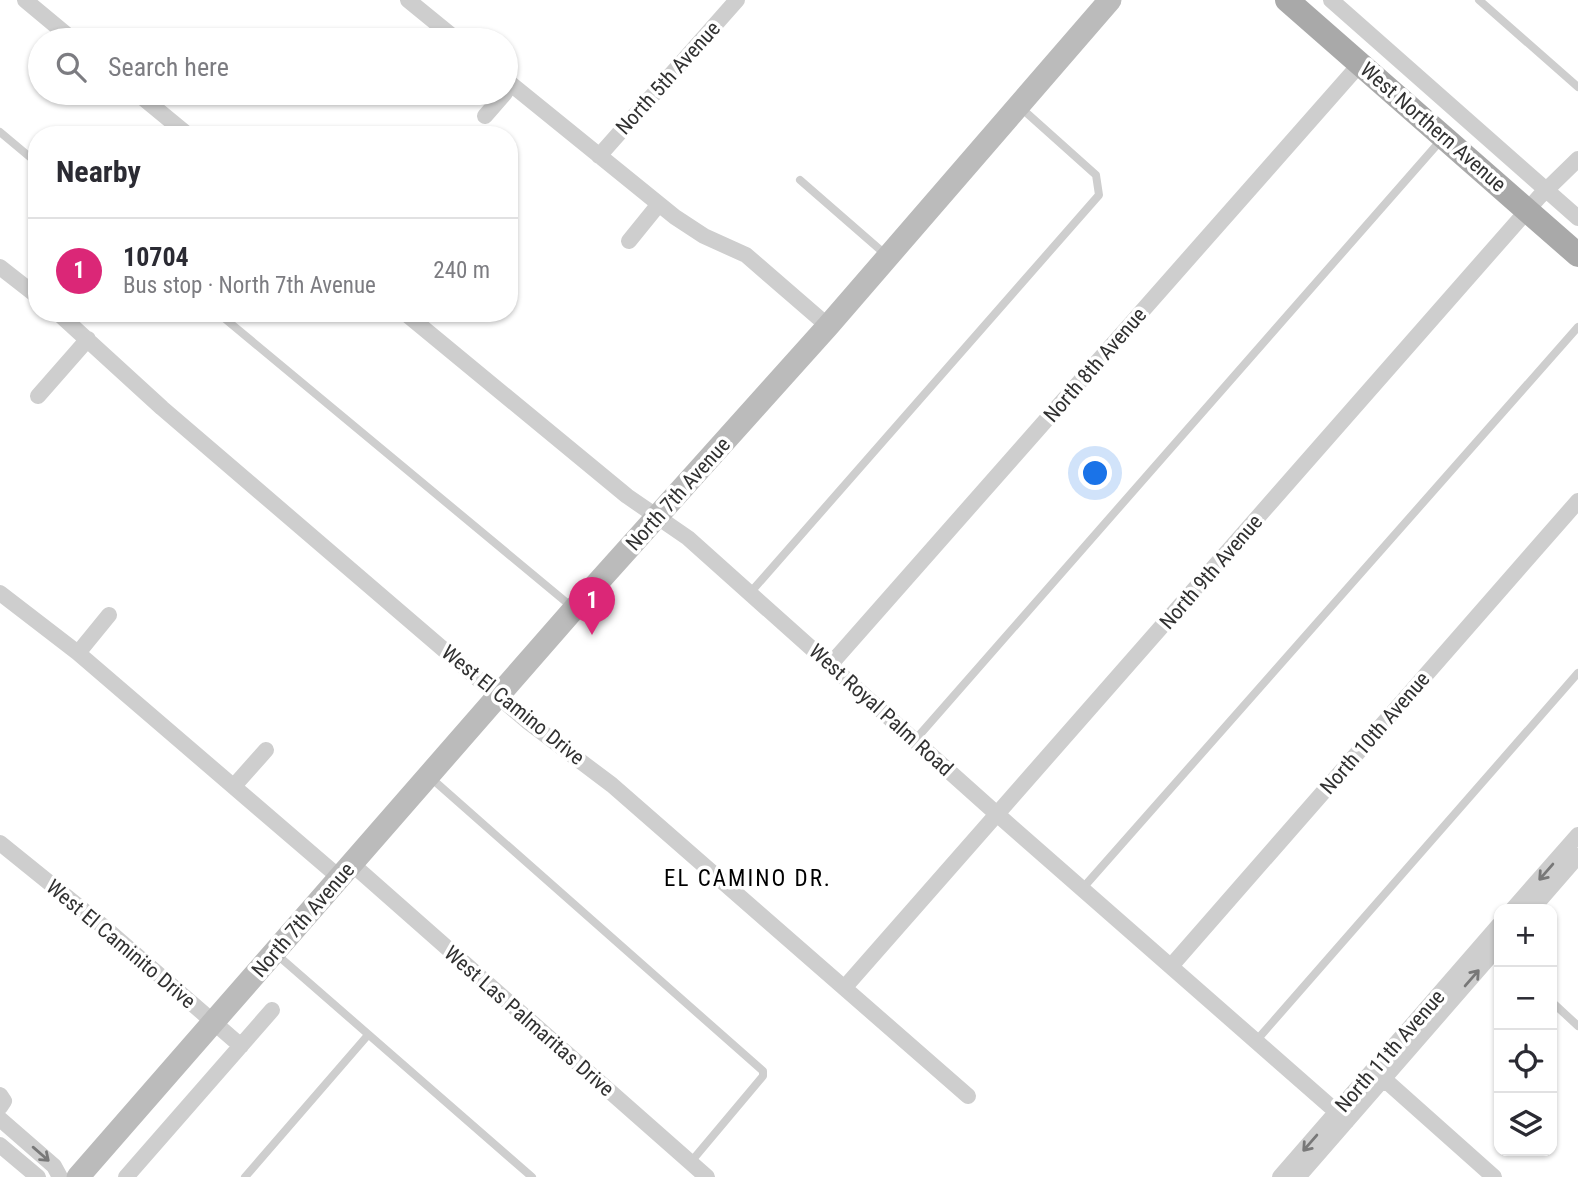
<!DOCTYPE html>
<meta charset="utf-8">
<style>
body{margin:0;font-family:"Roboto Condensed",sans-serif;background:#f2f2f3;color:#2b2b33}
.controls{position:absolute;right:21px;bottom:21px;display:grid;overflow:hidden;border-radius:14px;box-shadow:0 2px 5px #0004}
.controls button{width:63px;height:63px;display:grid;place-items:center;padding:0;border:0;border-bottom:2px solid #e1e1e2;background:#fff;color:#2b2b33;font:35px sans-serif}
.you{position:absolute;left:1096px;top:474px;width:24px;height:24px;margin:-18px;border:5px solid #fff;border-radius:50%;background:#1a73e8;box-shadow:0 0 0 10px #1a73e833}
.badge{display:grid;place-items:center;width:46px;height:46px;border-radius:50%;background:#db2777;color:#fff;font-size:23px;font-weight:700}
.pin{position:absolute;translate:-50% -58px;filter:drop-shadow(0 2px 4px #0008)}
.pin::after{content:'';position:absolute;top:37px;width:24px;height:21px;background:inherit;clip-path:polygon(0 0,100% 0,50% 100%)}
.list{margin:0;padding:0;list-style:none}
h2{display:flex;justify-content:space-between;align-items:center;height:91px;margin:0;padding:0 28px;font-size:30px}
h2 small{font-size:23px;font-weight:400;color:#7c7c81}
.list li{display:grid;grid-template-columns:46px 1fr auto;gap:21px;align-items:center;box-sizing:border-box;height:105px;padding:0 28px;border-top:2px solid #e1e1e2}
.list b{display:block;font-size:26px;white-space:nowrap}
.list p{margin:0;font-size:23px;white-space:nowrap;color:#7c7c81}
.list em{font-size:23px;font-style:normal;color:#7c7c81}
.icon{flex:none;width:38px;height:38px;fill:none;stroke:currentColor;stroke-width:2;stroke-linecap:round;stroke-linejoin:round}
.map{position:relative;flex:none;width:1578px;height:1177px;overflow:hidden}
.search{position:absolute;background:#fff;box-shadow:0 2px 5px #0004;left:28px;top:28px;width:490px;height:77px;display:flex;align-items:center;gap:18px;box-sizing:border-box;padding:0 24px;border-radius:38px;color:#7c7c81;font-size:26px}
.panel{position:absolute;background:#fff;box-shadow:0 2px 5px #0004;left:28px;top:126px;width:490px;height:196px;border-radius:28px}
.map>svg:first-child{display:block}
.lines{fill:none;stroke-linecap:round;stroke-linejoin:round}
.service{stroke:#cecece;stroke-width:8}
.minor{stroke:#cecece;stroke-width:16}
.secondary{stroke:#bbb;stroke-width:23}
.primary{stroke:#a9a9a9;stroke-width:24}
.oneway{stroke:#787878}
.labels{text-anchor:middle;stroke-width:7;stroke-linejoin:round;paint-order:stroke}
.street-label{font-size:21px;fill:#313131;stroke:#fff}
.neighbourhood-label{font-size:23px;letter-spacing:2px;fill:#000;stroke:#fff}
</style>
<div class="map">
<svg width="1578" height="1177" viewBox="0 0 1578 1177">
<rect width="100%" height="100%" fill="#fff"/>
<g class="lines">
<path class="service" d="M 1479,0 L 1578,87
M 0,132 L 37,163
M 800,180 L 885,254
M 218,313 L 572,607
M 750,593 L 1099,195 L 1096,175 L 1020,107
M 915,740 L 1442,139
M 431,778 L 763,1071 L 763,1076 L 690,1163
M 1082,889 L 1578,327
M 275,953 L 532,1177
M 1552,1002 L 1578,1026
M 1256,1041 L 1578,673
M 245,1177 L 368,1035"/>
<path class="minor" d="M 25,0 L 73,40
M 408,0 L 457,40
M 1331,0 L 1578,218
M 506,80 L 675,217 L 704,236 L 746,255 L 828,326
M 137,93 L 188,135
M 485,116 L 505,93
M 599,156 L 737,0
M 629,241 L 659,204
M 0,267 L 37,296
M 58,313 L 162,408 L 527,721 L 612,785 L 968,1096
M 405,313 L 627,496 L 688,538 L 998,815 L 1347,1121
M 38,396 L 88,339
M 0,593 L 78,653 L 340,878
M 78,653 L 109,615
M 830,665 L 1360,64
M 234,786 L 266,750
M 0,843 L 104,927 L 241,1046
M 352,864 L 707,1177
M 1513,909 L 1578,835
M 1532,909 L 1578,856
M 1172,965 L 1578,501
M 845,987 L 1539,197 L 1578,159
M 1375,1071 L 1494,1177
M 0,1095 L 4,1101 L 0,1107
M 0,1119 L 54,1166 L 60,1177
M 0,1145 L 38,1177
M 126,1177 L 272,1010
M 1280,1177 L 1499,925
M 1298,1177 L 1499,946"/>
<path class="secondary" d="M 78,1177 L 574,609 L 828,326 L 1110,0"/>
<path class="primary" d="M 1287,0 L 1578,255"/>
</g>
<defs><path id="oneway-shaft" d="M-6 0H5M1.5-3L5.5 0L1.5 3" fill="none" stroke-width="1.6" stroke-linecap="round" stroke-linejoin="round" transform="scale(1.75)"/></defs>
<g class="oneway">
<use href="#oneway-shaft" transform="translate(1546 872) rotate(131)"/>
<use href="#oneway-shaft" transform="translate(1472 978) rotate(-49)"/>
<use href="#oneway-shaft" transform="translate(1310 1143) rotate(131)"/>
<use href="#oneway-shaft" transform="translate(41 1154) rotate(41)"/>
</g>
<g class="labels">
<g class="street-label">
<text transform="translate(668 78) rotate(-48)" y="7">North 5th Avenue</text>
<text transform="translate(1433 127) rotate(41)" y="7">West Northern Avenue</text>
<text transform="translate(1095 365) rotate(-49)" y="7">North 8th Avenue</text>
<text transform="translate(678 494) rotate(-48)" y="7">North 7th Avenue</text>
<text transform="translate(1211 572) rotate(-49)" y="7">North 9th Avenue</text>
<text transform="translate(513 705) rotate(39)" y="7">West El Camino Drive</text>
<text transform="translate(881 710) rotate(42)" y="7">West Royal Palm Road</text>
<text transform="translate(1375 733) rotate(-49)" y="7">North 10th Avenue</text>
<text transform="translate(303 920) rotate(-49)" y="7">North 7th Avenue</text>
<text transform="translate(121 944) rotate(40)" y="7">West El Caminito Drive</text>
<text transform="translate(529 1021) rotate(41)" y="7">West Las Palmaritas Drive</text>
<text transform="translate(1390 1051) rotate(-49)" y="7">North 11th Avenue</text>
</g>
<g class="neighbourhood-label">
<text x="748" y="886">EL CAMINO DR.</text>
</g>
</g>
</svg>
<div class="controls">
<button>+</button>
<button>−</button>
<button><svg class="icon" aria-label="locate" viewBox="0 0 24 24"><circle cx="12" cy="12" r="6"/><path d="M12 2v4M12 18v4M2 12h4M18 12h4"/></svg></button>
<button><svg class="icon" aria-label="layers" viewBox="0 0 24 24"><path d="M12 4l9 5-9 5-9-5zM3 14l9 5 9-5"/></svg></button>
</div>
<div class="you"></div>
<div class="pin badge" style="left:592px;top:635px">1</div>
<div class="search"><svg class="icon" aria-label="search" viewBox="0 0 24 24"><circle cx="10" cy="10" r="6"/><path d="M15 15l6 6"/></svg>Search here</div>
<section class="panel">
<h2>Nearby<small></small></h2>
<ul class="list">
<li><span class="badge">1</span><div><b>10704</b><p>Bus stop · North 7th Avenue</p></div><em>240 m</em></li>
</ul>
</section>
</div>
